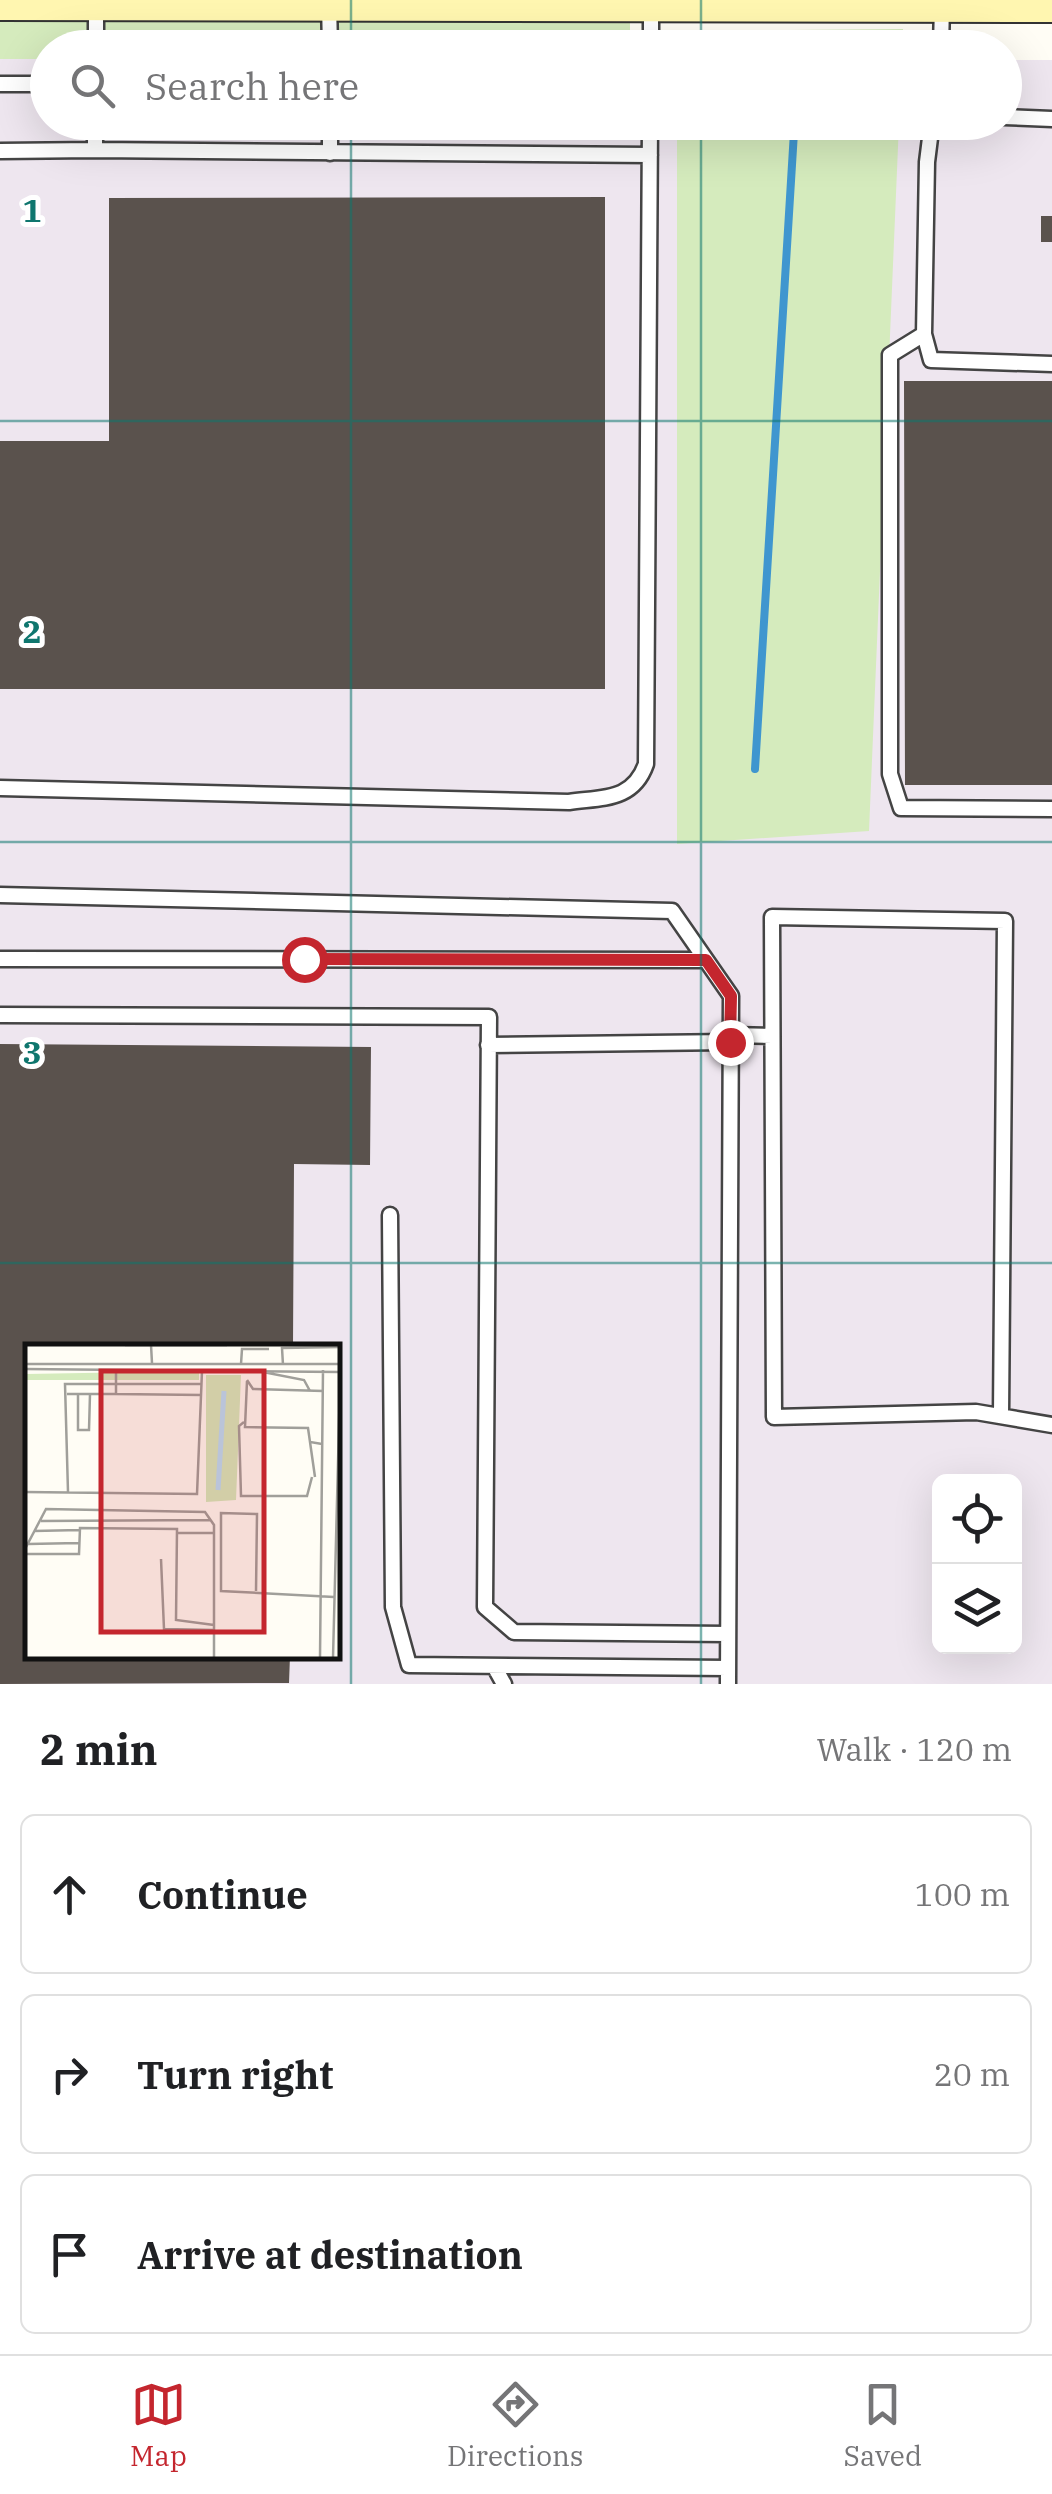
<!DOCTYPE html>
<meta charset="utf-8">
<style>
body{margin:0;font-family:"IBM Plex Serif",serif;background:#f2f2f2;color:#202124}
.controls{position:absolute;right:30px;bottom:30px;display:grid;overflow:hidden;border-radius:15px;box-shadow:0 10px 40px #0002}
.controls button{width:90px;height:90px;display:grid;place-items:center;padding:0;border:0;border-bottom:2px solid #e0e0e0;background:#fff;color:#202124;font:50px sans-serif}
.stop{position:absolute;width:30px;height:30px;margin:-22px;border:8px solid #c4262e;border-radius:50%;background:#fff}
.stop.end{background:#c4262e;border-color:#fff;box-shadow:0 2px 10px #0008}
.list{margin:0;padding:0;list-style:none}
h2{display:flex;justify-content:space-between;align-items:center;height:130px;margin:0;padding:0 40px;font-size:42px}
h2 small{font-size:32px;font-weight:400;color:#757577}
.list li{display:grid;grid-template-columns:65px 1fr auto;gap:30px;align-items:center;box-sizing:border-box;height:160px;margin:0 20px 20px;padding:0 20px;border:2px solid #e0e0e0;border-radius:15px}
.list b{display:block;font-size:38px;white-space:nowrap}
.list em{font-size:32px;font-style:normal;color:#757577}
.icon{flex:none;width:55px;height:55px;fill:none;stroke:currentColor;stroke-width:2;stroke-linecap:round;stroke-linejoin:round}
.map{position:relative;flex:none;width:1052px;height:1684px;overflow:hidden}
.search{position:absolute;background:#fff;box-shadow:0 10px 40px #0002;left:30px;right:30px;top:30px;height:110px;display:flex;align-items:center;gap:25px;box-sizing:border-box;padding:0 35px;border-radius:55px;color:#757577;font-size:38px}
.sheet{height:670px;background:#fff}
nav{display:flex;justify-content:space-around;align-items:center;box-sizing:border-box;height:140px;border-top:2px solid #e0e0e0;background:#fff;font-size:28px;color:#757577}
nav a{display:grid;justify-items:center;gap:5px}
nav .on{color:#c4262e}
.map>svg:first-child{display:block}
.industrial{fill:#eee6ef;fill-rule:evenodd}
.green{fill:#d5ebbd}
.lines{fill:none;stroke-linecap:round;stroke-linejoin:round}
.stream{stroke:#3f96cf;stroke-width:8}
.building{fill:#5a524d}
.lane-casing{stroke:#444;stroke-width:19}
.secondary-casing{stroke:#333;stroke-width:42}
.lane{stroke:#fff;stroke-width:14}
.secondary{stroke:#fff6b0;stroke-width:38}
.route{stroke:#c4262e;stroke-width:12}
.grid{fill:none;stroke:#0f766e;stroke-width:2.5;stroke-opacity:0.55}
.inset-river{fill:none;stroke:#b9e0f7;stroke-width:5}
.inset-road{fill:none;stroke:#a09f9a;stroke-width:2.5}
.view{fill:#c4262e;fill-opacity:0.15;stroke:#c4262e;stroke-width:5}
.inset-edge{fill:none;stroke:#111;stroke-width:5}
.grid-label{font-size:32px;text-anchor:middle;font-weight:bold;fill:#0f766e;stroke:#fff;stroke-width:10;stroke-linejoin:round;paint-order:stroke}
</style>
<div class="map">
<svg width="1052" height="1684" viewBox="0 0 1052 1684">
<rect width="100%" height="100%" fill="#fffdf5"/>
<path class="industrial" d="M 0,59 L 47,59 L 48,122 L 1004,122 L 1005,60 L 1052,60 L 1052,1684 L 0,1684 ZM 28,1346 L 338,1346 L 338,1656 L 28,1656 ZM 940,1482 L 1014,1482 L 1014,1646 L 940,1646 Z"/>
<path class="green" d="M 630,3 L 630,47 L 48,48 L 47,59 L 0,59 L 0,13 Z
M 903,29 L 903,47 L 677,47 L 677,31 Z
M 677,123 L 899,123 L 869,831 L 677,844 Z"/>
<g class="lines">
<path class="stream" d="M 755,769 L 794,132"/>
</g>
<path class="building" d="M 605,197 L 605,689 L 0,689 L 0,441 L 109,441 L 109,198 Z
M 1041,216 L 1052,216 L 1052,242 L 1041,242 Z
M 904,381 L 1052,381 L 1052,785 L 905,785 Z
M 0,1044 L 371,1047 L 370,1165 L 294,1164 L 293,1346 L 28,1346 L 28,1656 L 290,1656 L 289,1683 L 0,1684 Z"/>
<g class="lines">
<g class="lane-casing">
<path id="lane" d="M 329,2 L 330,48
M 96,48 L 96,3
M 651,48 L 651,3
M 941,48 L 942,4
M 0,84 L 48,84
M 1004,117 L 1052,119
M 95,122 L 95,150 L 650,155
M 330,122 L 330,153
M 932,122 L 927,162 L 924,334 L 931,360 L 1052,364
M 0,151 L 95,150
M 924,334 L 890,355 L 890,774 L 901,808 L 1052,809
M 0,788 L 569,802 C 603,797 633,801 646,764 L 650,122
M 0,895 L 672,911 L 731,996 L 728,1684
M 0,959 L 706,960
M 0,1015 L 489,1017 L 485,1607 L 514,1632 L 728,1634
M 731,1035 L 772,1036
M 488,1045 L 730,1042
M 390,1215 L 393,1607 L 409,1665 L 728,1668
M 1001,1416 L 1005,921 L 772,917 L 774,1417 L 976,1412 L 1052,1425
M 494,1666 L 504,1684"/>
</g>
<g class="secondary-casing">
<path id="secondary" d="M 0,1 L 1052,3"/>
</g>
<use href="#lane" class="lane"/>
<use href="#secondary" class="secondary"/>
</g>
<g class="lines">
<path class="route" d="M 304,959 L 706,960 L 731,996 L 730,1042"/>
</g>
<path class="grid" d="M 351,0 L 351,48M 701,0 L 701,48M 351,122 L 351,1684M 701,122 L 701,1684M 0,421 L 1052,421M 0,842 L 1052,842M 0,1263 L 1052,1263"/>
<g transform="translate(25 1344)">
<rect width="315" height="315" fill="#fffdf5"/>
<path d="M 174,27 L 174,36 L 0,36 L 1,30 ZM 181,31 L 216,31 L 211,156 L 181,158 Z" fill="#d5ebbd"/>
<path class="inset-river" d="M 193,146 L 199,47"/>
<path class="inset-road" d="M 100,1 L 126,1 L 127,19M 126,1 L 202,1M 0,20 L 315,20M 216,20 L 217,5 L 244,5M 258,21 L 257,4 L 315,3M 0,25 L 315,28M 91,25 L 91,50 L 177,51M 238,28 L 279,36 L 285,47M 222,36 L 228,45 L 298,47M 222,37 L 220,83 L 283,84 L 285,98 L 297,100M 42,50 L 91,50M 53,50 L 53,86 L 64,86 L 65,50M 219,78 L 214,82 L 216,152 L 282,152 L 287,133M 285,98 L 290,133M 0,148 L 172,150 L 177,27M 43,148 L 40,40 L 177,40M 16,177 L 185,176M 9,187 L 55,186M 152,189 L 189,189M 3,200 L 54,199M 0,205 L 21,165 L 180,168 L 189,181 L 189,314M 0,210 L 54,210 L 55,184 L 152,185 L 151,276 L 189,281M 136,215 L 139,285 L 189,286M 231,247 L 232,170 L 196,169 L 196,247 L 309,253M 295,314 L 298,26M 308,314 L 315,40"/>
<path class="view" d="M 76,27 L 239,27 L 239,288 L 76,288 Z"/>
<rect width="315" height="315" class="inset-edge"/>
</g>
<g class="grid-label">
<text x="32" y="222">1</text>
<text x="32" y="643">2</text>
<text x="32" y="1064">3</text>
</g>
</svg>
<div class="controls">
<button><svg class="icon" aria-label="locate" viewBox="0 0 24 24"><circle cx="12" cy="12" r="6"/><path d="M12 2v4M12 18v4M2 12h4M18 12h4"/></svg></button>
<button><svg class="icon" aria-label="layers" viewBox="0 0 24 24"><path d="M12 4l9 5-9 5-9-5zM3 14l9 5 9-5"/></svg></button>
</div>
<div class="stop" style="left:304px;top:959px"></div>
<div class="stop end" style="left:730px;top:1042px"></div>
<div class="search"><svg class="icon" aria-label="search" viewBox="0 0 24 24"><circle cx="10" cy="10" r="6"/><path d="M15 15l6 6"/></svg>Search here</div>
</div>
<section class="sheet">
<h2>2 min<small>Walk · 120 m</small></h2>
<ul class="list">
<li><svg class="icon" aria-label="ahead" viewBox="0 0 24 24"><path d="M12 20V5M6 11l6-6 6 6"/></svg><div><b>Continue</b></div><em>100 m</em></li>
<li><svg class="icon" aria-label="right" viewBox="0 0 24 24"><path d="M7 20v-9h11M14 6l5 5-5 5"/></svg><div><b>Turn right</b></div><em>20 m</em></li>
<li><svg class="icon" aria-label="arrive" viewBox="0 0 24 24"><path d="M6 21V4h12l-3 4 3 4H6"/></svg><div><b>Arrive at destination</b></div></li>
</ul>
</section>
<nav>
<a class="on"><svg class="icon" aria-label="map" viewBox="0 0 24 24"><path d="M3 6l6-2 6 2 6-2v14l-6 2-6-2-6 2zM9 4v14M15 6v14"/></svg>Map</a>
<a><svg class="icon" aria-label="directions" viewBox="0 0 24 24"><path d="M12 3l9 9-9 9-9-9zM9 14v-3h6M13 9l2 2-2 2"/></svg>Directions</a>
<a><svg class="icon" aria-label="saved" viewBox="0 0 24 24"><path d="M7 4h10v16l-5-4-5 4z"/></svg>Saved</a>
</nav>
